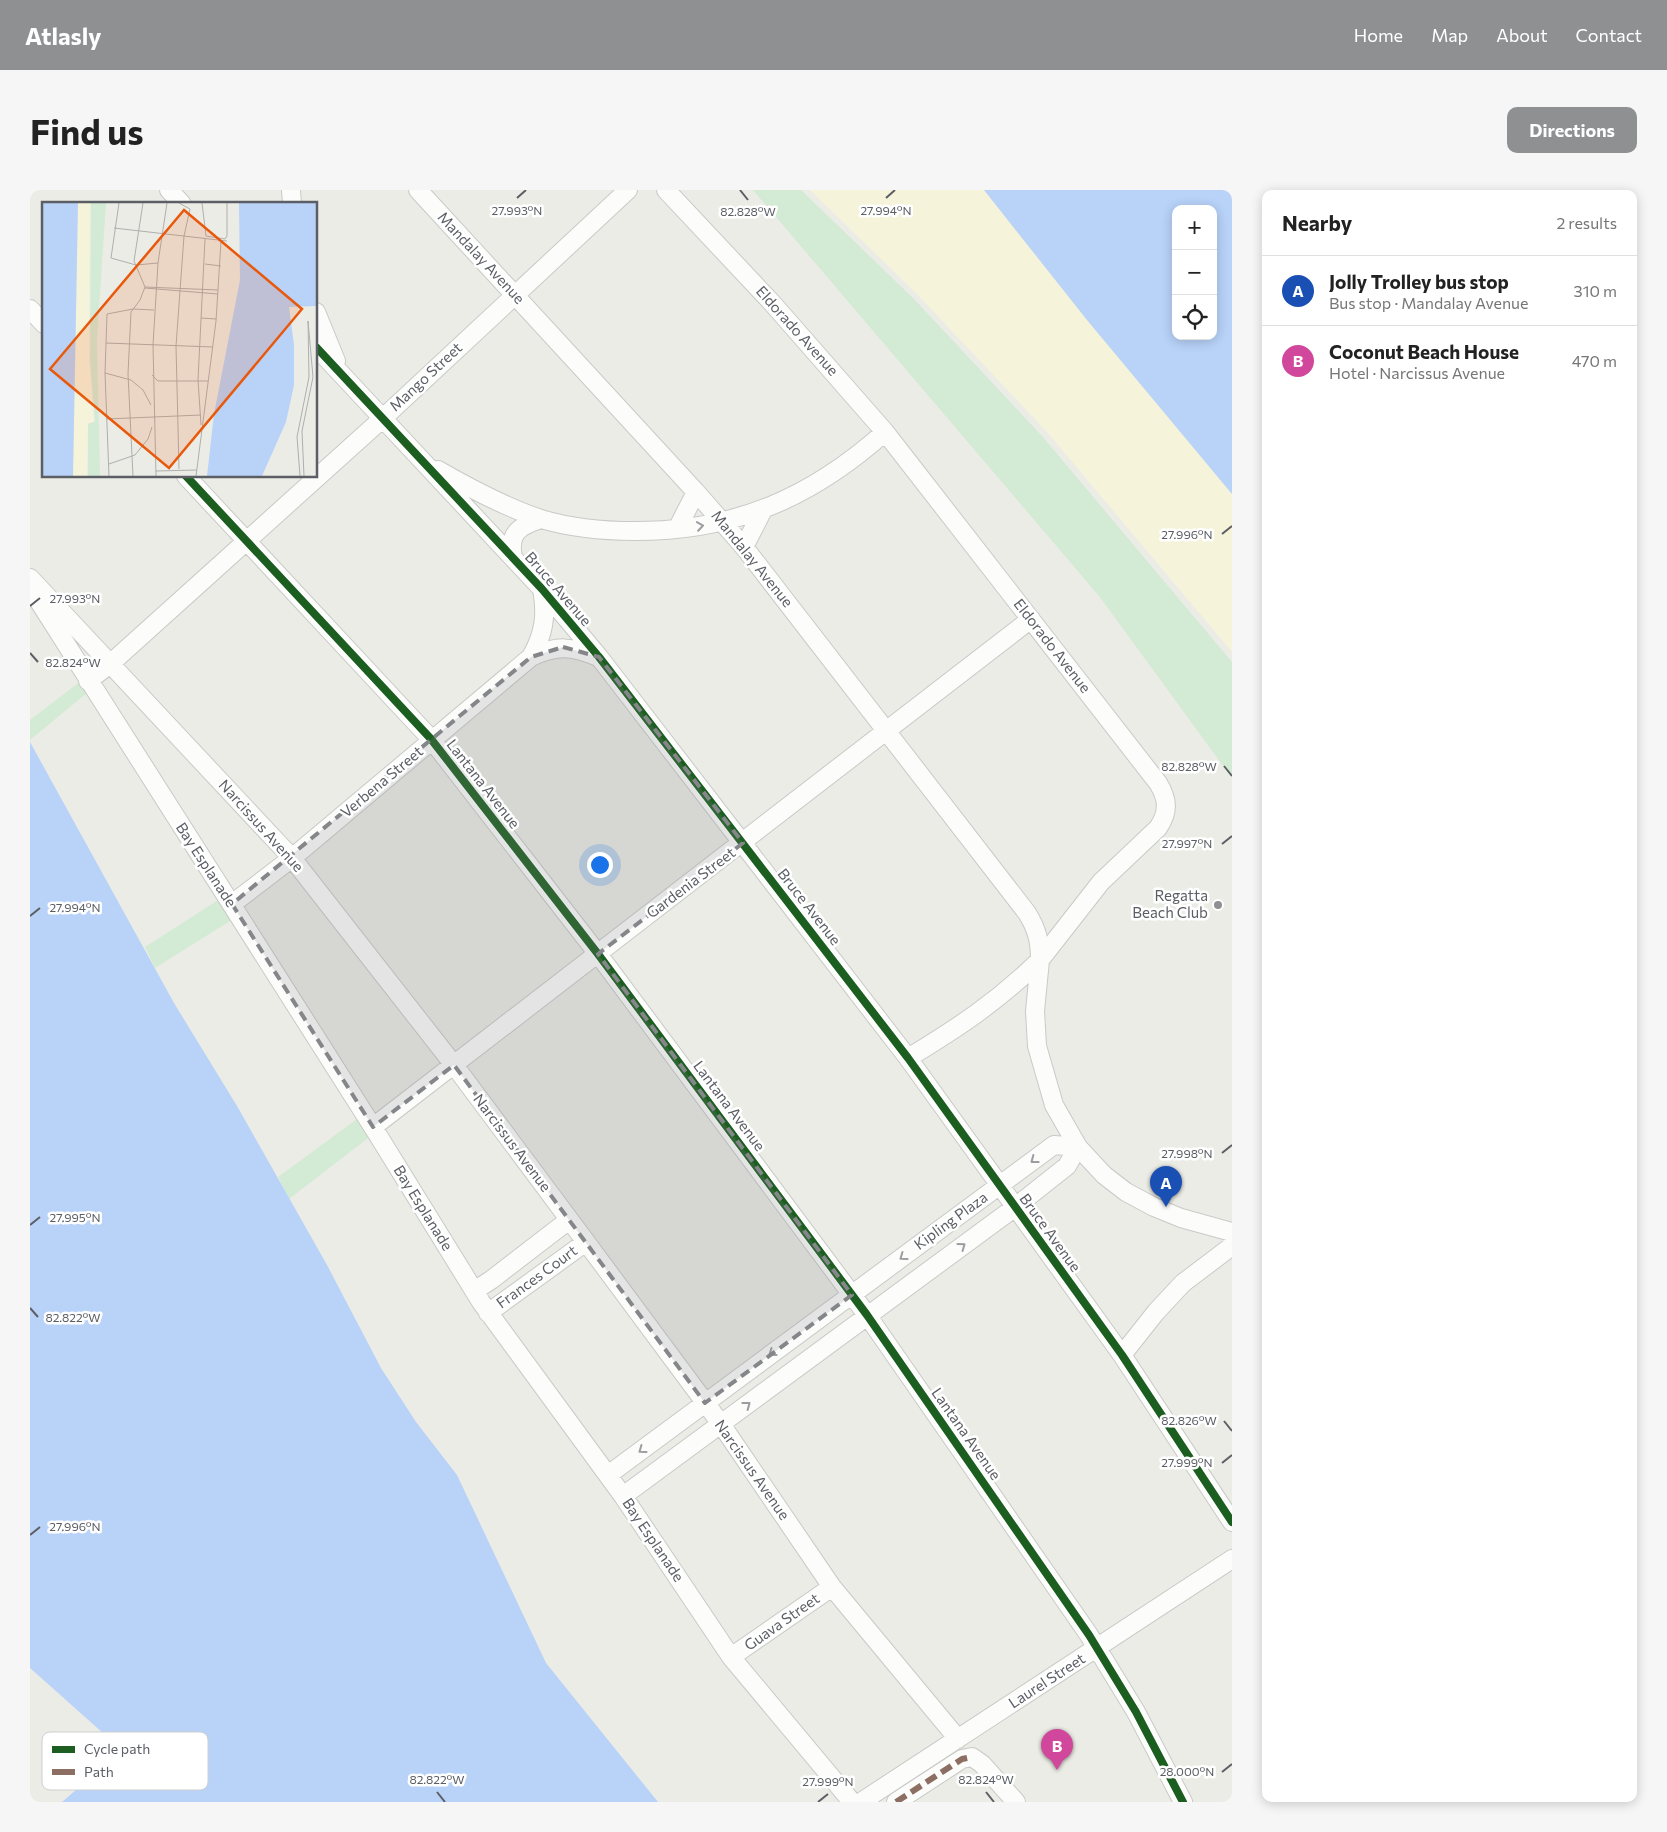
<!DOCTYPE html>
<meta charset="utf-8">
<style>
body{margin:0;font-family:Commissioner,sans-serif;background:#f6f6f6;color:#222}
.controls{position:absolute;right:15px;top:15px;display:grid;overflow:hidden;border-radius:10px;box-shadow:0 2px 12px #0003}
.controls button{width:45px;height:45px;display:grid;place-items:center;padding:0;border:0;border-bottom:1px solid #e0e0e0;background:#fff;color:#222;font:25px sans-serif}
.you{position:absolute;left:569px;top:674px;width:18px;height:18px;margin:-12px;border:4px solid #fff;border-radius:50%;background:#1a73e8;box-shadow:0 0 0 8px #1a73e833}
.badge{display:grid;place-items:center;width:32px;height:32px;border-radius:50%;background:#8e9092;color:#fff;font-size:16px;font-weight:700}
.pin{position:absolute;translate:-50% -41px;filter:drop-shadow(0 1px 2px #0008)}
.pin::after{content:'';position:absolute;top:26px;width:18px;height:15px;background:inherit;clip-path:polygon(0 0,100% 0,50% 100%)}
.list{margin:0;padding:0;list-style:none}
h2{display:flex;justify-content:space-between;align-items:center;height:65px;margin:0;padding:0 20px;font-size:21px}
h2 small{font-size:16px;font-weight:400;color:#767676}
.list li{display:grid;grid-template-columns:32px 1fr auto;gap:15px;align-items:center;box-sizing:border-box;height:70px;padding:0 20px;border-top:1px solid #e0e0e0}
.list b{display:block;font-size:19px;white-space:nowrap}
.list p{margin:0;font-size:16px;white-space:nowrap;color:#767676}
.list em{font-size:16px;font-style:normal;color:#767676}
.icon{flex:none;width:28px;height:28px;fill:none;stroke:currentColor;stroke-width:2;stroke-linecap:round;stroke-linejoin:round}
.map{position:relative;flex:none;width:1202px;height:1612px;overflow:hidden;border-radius:10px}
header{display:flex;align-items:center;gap:30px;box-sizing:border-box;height:70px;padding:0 25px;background:#8e9092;color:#fff}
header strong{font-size:24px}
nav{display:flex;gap:28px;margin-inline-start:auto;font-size:18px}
.intro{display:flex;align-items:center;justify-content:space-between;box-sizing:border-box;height:120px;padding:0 30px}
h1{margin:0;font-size:35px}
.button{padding:12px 22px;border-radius:10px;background:#8e9092;color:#fff;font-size:18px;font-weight:700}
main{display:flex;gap:30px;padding:0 30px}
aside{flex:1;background:#fff;border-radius:10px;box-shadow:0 2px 12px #0003}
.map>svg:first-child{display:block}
.green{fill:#d3ead4}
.sand{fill:#f5f3da}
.water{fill:#b8d2f8;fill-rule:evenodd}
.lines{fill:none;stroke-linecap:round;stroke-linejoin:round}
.minor-casing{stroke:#c8cac8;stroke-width:20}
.minor{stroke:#fcfcfb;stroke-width:18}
.quiet{stroke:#8d6e63;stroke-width:6;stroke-dasharray:12 6;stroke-linecap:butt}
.cycleway-casing{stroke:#fff;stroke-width:11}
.cycleway{stroke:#1b5e20;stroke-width:8}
.oneway{stroke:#9b9da0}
.marked{fill:#848689;fill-opacity:0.2;stroke:#848689;stroke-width:4;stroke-dasharray:10 6;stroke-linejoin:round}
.ticks{fill:none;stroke:#5b5e64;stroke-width:2}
.poi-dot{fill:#8e9092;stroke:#fff;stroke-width:2}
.labels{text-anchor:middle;stroke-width:5;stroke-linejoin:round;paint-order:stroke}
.street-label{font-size:15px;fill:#5b5e64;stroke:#fff}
.poi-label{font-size:15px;fill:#5b5e64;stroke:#fff;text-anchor:end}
.inset-road{fill:none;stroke:#aeafae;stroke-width:1}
.view{fill:#e8590c;fill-opacity:0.15;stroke:#e8590c;stroke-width:2.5}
.inset-edge{fill:none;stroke:#5b5e64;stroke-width:2.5}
.key{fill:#fff;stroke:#cecfd0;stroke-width:1}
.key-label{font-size:14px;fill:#5b5e64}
.ticks-label{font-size:12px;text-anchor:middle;fill:#5b5e64;stroke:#fff;stroke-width:5;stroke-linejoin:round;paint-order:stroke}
</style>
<header>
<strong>Atlasly</strong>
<nav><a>Home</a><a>Map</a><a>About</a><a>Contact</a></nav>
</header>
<div class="intro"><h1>Find us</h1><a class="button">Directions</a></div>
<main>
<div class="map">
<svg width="1202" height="1612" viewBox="0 0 1202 1612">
<rect width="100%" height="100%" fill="#ecece6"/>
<path class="green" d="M 723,0 L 771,0 L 883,108 L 1012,246 L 1202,472 L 1202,588 L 1069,406 Z
M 56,487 L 63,498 L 0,550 L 0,530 Z
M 196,705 L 208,726 L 125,778 L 115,757 Z
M 334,924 L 346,942 L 259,1009 L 248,987 Z"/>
<path class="sand" d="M 780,0 L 954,0 L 1057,130 L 1202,304 L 1202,462 L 1017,242 L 887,104 Z"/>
<path class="water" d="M 954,0 L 1202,0 L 1202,304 L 1057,130 ZM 1146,19 L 1183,19 L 1183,146 L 1146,146 Z
M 0,552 L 144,813 L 207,916 L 297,1075 L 351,1178 L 386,1232 L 427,1285 L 516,1473 L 628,1612 L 32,1612 L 92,1560 L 0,1478 Z"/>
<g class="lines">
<g class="minor-casing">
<path id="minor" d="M 139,0 L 152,14
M 261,0 L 262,14
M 388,0 L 666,302 L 714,357 L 997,723 C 1007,739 1010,751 1010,770
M 636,0 L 743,114 L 855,242 L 1128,593 C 1138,609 1139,622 1128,638 L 1071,692 L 1010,770 L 1005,821 L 1007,856 L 1024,915 L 1048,957 L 1074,985 L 1096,1002 L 1124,1017 L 1151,1028 L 1202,1042
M 0,119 L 14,134
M 286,122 L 306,171
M 286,157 L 512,399 L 569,467 L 878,868 L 1092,1165 L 1202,1332
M 408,280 C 441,299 475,317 511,329 C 541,338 573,341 605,341 C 705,341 781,308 855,242
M 156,286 L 401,549 L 568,764 L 837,1125 L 1059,1445 L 1106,1522 L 1153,1612
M 647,339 L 666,302
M 714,357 L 733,320
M 483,368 C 478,343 489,336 511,329
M 0,388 L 262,668 L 424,875 L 556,1052 L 691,1234 L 802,1397 L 928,1549
M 3,402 L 346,942 L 451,1112 L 593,1306 L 701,1467 L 822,1612
M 501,467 C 514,444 517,425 512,399
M 58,491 L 80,474 L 352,229 L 598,0
M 202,714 L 262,668 L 501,467 C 527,455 541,456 568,467
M 878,868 C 929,837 967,812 1010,770
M 343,937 L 1001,429
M 444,1101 L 461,1090 L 539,1030
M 458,1123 L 556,1052
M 1092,1165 L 1126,1122 L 1153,1093 L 1202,1056
M 578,1285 L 1024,955 L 1048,957
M 593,1306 L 984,1018 L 1037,976 L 1048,957
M 701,1467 L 802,1397
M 831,1612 L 1202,1369
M 866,1612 L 932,1569 L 942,1567 L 952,1574 L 986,1612"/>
</g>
<use href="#minor" class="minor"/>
<path class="quiet" d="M 866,1612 L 932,1569 L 942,1567"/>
<g class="cycleway-casing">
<path id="cycleway" d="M 286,157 L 512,399 L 569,467 L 878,868 L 1092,1165 L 1202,1332
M 156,286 L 401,549 L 568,764 L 837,1125 L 1059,1445 L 1106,1522 L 1153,1612"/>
</g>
<use href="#cycleway" class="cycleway"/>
</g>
<defs><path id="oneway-chevron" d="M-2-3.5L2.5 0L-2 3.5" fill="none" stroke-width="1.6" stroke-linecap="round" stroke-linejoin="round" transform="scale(1.25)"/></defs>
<g class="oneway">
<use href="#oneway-chevron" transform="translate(670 336) rotate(-8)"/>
<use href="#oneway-chevron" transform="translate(1004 970) rotate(143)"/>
<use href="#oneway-chevron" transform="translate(932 1056) rotate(-36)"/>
<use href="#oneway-chevron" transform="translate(873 1067) rotate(144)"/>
<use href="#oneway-chevron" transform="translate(742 1163) rotate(144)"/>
<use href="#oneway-chevron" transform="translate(717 1215) rotate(-37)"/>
<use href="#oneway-chevron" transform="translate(612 1260) rotate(144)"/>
</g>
<path class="marked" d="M 533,457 L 569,467 L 713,653 L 568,764 L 822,1105 L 675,1213 L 424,875 L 343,937 L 202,714 L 501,467 Z"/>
<path class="ticks" d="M 710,0 L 718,10M 487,8 L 496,0M 856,8 L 865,0M 1192,344 L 1202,336M 0,416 L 10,408M 0,463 L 8,472M 1194,576 L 1202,586M 1192,654 L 1202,646M 0,726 L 10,718M 1192,963 L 1202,955M 0,1035 L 10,1027M 0,1118 L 8,1127M 1194,1231 L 1202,1241M 1192,1273 L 1202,1265M 0,1345 L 10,1337M 1192,1582 L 1202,1574M 407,1602 L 415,1612M 956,1602 L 964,1612M 788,1612 L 798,1604"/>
<circle class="poi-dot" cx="1188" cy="715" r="5"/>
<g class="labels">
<g class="street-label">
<text transform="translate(451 68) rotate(47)" y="5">Mandalay Avenue</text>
<text transform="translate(767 141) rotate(48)" y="5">Eldorado Avenue</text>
<text transform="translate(396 187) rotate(-43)" y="5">Mango Street</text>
<text transform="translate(722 369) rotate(51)" y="5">Mandalay Avenue</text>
<text transform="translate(528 399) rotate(49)" y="5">Bruce Avenue</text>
<text transform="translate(1022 456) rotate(52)" y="5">Eldorado Avenue</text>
<text transform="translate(352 592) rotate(-40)" y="5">Verbena Street</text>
<text transform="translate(453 594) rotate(52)" y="5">Lantana Avenue</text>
<text transform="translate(231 636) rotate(48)" y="5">Narcissus Avenue</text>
<text transform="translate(176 675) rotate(57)" y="5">Bay Esplanade</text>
<text transform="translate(661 693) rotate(-37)" y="5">Gardenia Street</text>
<text transform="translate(779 717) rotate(52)" y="5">Bruce Avenue</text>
<text transform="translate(699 916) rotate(53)" y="5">Lantana Avenue</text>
<text transform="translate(482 953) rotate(53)" y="5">Narcissus Avenue</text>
<text transform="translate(393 1018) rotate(58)" y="5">Bay Esplanade</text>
<text transform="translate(921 1031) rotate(-36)" y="5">Kipling Plaza</text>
<text transform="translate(1020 1043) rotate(54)" y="5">Bruce Avenue</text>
<text transform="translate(507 1087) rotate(-36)" y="5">Frances Court</text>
<text transform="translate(936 1244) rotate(55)" y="5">Lantana Avenue</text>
<text transform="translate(722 1280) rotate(55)" y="5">Narcissus Avenue</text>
<text transform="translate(623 1350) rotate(56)" y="5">Bay Esplanade</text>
<text transform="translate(752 1432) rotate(-35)" y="5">Guava Street</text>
<text transform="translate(1017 1491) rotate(-33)" y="5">Laurel Street</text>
</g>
<g class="poi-label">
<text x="1178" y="711">Regatta<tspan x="1178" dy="17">Beach Club</tspan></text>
</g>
</g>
<g transform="translate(12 12)">
<rect width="275" height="275" fill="#ecece6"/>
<path d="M 49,1 L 64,1 L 55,138 L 58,274 L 46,274 L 46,222 L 53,219 L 48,158 Z" fill="#d3ead4"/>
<path d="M 36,1 L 48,1 L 47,158 L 52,220 L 46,221 L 45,274 L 31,274 Z" fill="#f5f3da"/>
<path d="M 0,1 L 36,1 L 31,274 L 0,274 ZM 197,1 L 275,1 L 275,104 L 247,105 L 252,143 L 252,183 L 244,220 L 220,274 L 165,274 L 172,212 L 198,78 Z" fill="#b8d2f8"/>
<path class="inset-road" d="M 77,1 L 69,56 L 94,63 L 116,61M 137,1 L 148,7 L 142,34 L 134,144 L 137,267M 160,1 L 164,34 L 183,37 L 185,34 L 185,1M 72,26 L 185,39M 163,62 L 179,64M 103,85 L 176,88M 103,86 L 176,92M 159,116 L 174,117M 64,141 L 171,145M 63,171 L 89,178 L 101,188 L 109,203M 110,173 L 116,179 L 166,179M 64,217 L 159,213M 159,223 L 156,178 L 163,37M 67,262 L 93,253 L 106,237 L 110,225M 114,269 L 155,268M 67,274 L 63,171 L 65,112 L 91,107 L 112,108M 91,274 L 86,172 L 89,110 L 98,98 L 103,85 L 92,59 L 101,1M 114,274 L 111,143 L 116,61 L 125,1M 154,274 L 174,119 L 179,39M 258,274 L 255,235 L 267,175 L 266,119M 262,274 L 260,229 L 271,175 L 266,119"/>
<path class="view" d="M 142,8 L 260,107 L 127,266 L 8,167 Z"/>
<rect width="275" height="275" class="inset-edge"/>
</g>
<rect x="12" y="1542" width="166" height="58" rx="8" class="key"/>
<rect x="22" y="1556" width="23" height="7" fill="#1b5e20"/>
<rect x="22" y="1579" width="23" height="6" fill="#8d6e63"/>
<g class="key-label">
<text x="54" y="1564">Cycle path</text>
<text x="54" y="1587">Path</text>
</g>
<g class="ticks-label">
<text x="487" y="25">27.993°N</text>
<text x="856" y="25">27.994°N</text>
<text x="718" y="26">82.828°W</text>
<text x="1157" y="349">27.996°N</text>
<text x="45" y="413">27.993°N</text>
<text x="43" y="477">82.824°W</text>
<text x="1159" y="581">82.828°W</text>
<text x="1157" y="658">27.997°N</text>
<text x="45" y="722">27.994°N</text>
<text x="1157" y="968">27.998°N</text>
<text x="45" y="1032">27.995°N</text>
<text x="43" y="1132">82.822°W</text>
<text x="1159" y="1235">82.826°W</text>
<text x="1157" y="1277">27.999°N</text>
<text x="45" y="1341">27.996°N</text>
<text x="1157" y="1586">28.000°N</text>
<text x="407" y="1594">82.822°W</text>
<text x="956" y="1594">82.824°W</text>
<text x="798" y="1596">27.999°N</text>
</g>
</svg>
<div class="controls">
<button>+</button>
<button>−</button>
<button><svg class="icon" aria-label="locate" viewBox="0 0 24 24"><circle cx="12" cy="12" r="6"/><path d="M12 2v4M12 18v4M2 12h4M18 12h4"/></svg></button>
</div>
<div class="you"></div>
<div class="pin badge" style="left:1136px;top:1017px;background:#1a4fb4">A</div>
<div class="pin badge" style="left:1027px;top:1580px;background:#d1479c">B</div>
</div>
<aside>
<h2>Nearby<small>2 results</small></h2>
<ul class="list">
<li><span class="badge" style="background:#1a4fb4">A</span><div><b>Jolly Trolley bus stop</b><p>Bus stop · Mandalay Avenue</p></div><em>310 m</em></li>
<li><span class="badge" style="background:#d1479c">B</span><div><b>Coconut Beach House</b><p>Hotel · Narcissus Avenue</p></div><em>470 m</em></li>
</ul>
</aside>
</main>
